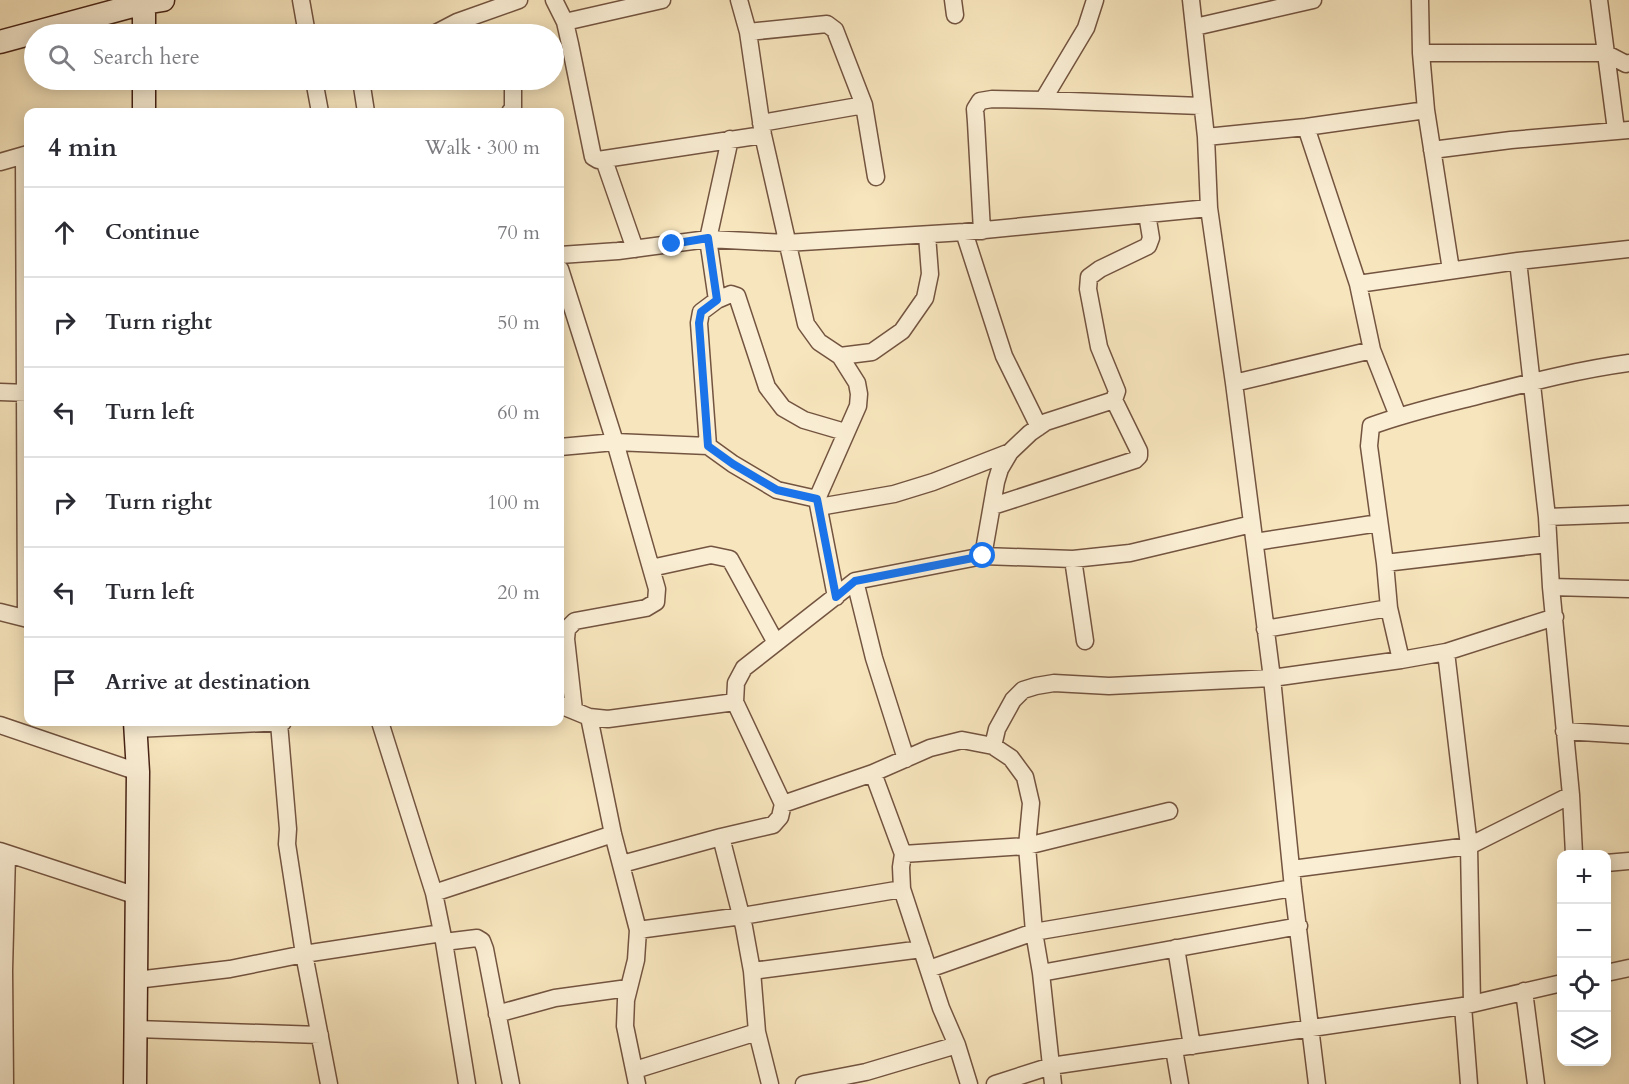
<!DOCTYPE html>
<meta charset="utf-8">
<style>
body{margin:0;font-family:Cardo,serif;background:#f7f7f7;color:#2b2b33}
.controls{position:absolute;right:18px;bottom:18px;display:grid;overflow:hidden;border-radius:12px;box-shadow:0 3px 15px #0003}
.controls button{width:54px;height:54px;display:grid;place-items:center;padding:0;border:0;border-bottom:2px solid #e1e1e2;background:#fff;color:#2b2b33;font:30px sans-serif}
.stop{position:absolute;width:18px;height:18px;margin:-14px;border:4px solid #1a73e8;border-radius:50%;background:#fff}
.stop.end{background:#1a73e8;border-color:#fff;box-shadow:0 2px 6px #0008}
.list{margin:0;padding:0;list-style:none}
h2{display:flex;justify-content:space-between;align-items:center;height:78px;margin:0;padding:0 24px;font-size:26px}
h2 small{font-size:20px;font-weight:400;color:#7c7c81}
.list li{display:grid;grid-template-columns:39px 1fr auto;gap:18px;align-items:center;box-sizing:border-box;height:90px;padding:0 24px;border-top:2px solid #e1e1e2}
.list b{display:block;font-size:22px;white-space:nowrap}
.list em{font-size:20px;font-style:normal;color:#7c7c81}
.icon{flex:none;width:33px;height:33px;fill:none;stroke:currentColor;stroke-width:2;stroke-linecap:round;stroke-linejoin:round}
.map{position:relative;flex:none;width:1629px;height:1084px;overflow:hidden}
.search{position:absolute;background:#fff;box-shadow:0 3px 15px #0003;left:24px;top:24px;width:540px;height:66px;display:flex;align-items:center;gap:15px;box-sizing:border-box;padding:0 21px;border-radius:33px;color:#7c7c81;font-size:22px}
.panel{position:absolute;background:#fff;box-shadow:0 3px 15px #0003;left:24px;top:108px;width:540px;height:618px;border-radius:12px}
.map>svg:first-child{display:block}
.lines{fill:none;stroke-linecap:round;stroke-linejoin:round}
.street-casing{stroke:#735440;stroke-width:19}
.secondary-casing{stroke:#472316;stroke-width:25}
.street{stroke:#faeed4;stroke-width:16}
.secondary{stroke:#faeed4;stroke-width:22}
.route{stroke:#1a73e8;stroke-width:8}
</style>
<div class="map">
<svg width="1629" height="1084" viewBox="0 0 1629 1084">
<rect width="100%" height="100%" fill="#f7e5bd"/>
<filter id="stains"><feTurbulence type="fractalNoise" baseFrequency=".00333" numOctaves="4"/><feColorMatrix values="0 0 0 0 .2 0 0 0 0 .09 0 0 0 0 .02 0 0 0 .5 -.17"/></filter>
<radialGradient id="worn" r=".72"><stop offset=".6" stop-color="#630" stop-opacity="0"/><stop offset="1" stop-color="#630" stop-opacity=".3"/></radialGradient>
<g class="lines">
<g class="street-casing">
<path id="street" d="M 301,0 L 307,34
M 554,0 L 565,22 L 570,44 L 593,157 L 598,160 L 763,135
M 739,0 L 748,32 L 763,135 L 806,324 L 819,342 L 840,356 L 857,383 L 859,394 L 858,406 L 817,499 L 836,597
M 953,0 L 955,15
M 1191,0 L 1206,137 L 1209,208 L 1234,383 L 1272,678 L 1293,888 L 1317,1084
M 1420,0 L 1421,53 L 1426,110 L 1451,270
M 1599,0 L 1616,130
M 565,22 L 662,0
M 1195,27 L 1313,0
M 748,32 L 827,24 L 835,30 L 864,105 L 876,177
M 434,34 L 457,22 L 519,0
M 1421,53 L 1605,53 L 1626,64 L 1629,63
M 314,80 L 320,112
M 361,80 L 366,112
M 1043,100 L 1086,28 L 1095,0
M 510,112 L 513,108 L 513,80
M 761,123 L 864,105
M 1306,127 L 1358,284 L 1372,350 L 1398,416
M 1206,137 L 1306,127 L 1426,110
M 1432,150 L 1511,140 L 1629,130
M 24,155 L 26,618
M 604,160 L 635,249
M 0,162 L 28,154
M 982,231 L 976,122 L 975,109 L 980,101 L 992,99 L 1043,100 L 1201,106
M 964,232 L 1004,356 L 1039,427
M 560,255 L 618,251 L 708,239 L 786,243 L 964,232 L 1209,208
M 1518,261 L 1547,517 L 1551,587 L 1571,795 L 1574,854
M 560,269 L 615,442 L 657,589 L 656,602 L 646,608 L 575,621 L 567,629 L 566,639 L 574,710
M 1358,284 L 1518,261 L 1629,249
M 717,300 L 731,294 L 737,296 L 767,387 L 783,408 L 804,420 L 845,432
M 840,356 L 872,352 L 902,331 L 925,298 L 930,274 L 927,235
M 1234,383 L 1372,350
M 0,392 L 28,393
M 708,446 L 699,323 L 701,312 L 717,300 L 708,239 L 730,139
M 560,447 L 615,442 L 708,446 L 733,464 L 777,490 L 817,499
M 993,506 L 1135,460 L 1139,456 L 1139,451 L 1114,400
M 819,507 L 894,494 L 933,482 L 1010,452
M 1547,517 L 1629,514
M 1255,542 L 1379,523
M 983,556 L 996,482 L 1000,469 L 1010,452 L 1030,433 L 1046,422 L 1114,400 L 1117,391 L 1099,347 L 1088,289 L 1089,277 L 1100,269 L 1148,246 L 1151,238 L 1147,214
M 1073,559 L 1085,641
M 1385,563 L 1548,544
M 651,568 L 711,555 L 730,559 L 776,643
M 855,581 L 874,658 L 906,759
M 1551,587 L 1629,589
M 0,612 L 28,619
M 1265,629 L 1389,608
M 1446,652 L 1469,846 L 1472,1004
M 1401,660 L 1389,608 L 1385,563 L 1369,446 L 1371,426 C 1406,413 1441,405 1477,396 C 1528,383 1577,370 1629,363
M 560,705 L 589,717 L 608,719 L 735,702
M 589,717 L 613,834 L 638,930 L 636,960 L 626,1000 L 625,1026 L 637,1084
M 380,722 L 434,893 L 444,942 L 467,1084
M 279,723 L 288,829 L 287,844 L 304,954 L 329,1084
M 0,725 L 138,772
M 135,729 L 283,722
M 1564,731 L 1629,735
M 993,746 L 997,729 L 1013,700 L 1023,690 L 1036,686 L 1054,683 L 1109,686 L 1272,678 L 1401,660 L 1446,652 L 1555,617
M 873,773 L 903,854 L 901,867 L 902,889 L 941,1008 L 957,1045 L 969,1084
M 783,804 L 873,773 L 930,748 L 962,740 L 993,746 L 1011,758 L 1025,777 L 1031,803 L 1027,846 L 1034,932 L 1041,973 L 1053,1084
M 0,851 L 137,896
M 903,854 L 1027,846 L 1169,811
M 1606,863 L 1629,861
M 622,864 L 721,837
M 1292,869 L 1469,846 L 1571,795
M 434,893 L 613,834
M 638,930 L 742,916 L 902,889
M 444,942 L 477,938 L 482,941 L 485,949 L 511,1084
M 1176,948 L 1192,1046
M 929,969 L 1034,932 L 1293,888
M 752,971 L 922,949
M 1041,973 L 1299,926
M 1606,973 L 1629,968
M 136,980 L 230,969 L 304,954 L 442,933
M 1524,991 L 1536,1084
M 1463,1006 L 1469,1084
M 497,1014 L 555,998 L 628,988
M 136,1029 L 320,1035
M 1174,1049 L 1180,1084
M 635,1070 L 757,1032
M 5,1084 L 4,970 L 7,854
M 770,1084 L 757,1032 L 752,971 L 744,927 L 721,837 L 773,825 L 780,817 L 783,804 L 735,702 L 736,683 L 744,668 L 855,581 L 983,556 L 1073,559 L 1130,553 L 1252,524
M 804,1084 L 866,1072 L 957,1045
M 995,1084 L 1051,1066 L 1463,1006 L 1562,983"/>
</g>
<g class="secondary-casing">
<path id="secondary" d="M 144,0 L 144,34
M 0,42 L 144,3 L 163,0
M 144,80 L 144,112
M 135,1084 L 138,772 L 135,722"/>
</g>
<use href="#street" class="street"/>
<use href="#secondary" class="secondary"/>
</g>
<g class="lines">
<path class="route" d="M 672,244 L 708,238 L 717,300 L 701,312 L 699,323 L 708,446 L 733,464 L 777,490 L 817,499 L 836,597 L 855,581 L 983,556"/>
</g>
<rect width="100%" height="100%" filter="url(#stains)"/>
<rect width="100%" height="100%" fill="url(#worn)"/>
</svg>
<div class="controls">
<button>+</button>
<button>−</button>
<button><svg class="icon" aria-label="locate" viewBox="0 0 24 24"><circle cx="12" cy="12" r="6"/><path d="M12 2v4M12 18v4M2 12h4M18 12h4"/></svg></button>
<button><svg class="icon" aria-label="layers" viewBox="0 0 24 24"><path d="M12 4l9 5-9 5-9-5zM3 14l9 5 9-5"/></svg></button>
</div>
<div class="stop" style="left:983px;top:556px"></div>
<div class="stop end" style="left:672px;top:244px"></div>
<div class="search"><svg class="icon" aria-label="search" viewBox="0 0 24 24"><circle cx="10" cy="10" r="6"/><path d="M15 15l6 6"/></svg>Search here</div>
<section class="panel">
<h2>4 min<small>Walk · 300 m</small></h2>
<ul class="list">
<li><svg class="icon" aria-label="ahead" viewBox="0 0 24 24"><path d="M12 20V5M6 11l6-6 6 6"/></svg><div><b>Continue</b></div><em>70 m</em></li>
<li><svg class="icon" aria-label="right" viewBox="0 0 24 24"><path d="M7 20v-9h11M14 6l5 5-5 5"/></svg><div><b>Turn right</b></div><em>50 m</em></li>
<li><svg class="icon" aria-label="left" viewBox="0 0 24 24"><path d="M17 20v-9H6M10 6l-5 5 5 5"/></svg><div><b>Turn left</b></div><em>60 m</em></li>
<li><svg class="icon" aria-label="right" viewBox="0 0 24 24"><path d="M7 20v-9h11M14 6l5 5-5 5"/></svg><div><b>Turn right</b></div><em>100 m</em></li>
<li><svg class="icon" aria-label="left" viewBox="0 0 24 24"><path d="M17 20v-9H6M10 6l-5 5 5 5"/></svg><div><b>Turn left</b></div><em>20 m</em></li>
<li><svg class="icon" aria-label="arrive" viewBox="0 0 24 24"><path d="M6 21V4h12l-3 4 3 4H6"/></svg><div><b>Arrive at destination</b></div></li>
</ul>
</section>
</div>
